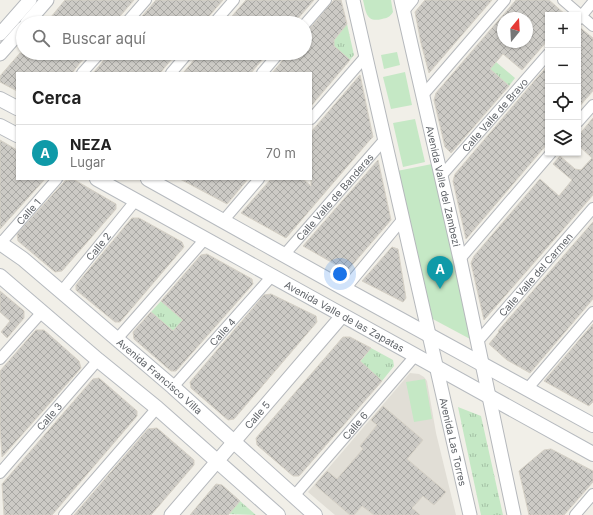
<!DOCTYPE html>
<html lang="es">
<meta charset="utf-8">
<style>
body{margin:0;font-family:Inter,sans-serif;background:#f6f6f6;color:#222}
.controls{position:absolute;right:12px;top:12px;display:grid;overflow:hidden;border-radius:0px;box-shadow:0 1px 3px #0004}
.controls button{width:36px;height:36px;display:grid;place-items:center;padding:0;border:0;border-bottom:1px solid #e0e0e0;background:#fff;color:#222;font:20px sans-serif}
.compass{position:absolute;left:497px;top:12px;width:36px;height:36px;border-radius:50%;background:#fff;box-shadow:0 1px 3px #0004;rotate:18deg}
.you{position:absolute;left:340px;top:274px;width:14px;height:14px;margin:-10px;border:3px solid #fff;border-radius:50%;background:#1a73e8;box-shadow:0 0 0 6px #1a73e833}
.badge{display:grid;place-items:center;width:26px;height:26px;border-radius:50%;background:#0b8043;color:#fff;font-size:13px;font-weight:700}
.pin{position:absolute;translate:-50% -33px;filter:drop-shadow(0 1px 2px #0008)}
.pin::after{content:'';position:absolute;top:21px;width:14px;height:12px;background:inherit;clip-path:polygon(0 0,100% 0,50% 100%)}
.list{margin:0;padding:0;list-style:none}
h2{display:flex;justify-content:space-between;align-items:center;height:52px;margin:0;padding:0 16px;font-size:17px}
h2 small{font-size:13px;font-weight:400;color:#767676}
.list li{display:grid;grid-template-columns:26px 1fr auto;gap:12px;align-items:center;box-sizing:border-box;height:56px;padding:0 16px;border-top:1px solid #e0e0e0}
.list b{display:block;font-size:15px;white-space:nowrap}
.list p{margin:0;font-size:13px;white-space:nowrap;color:#767676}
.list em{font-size:13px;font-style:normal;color:#767676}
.icon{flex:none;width:22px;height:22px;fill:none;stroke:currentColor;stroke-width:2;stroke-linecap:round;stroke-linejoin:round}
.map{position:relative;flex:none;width:593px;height:515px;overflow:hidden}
.search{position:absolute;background:#fff;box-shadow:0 1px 3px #0004;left:16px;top:16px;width:296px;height:44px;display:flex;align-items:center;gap:10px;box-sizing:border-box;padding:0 14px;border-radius:22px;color:#767676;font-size:15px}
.panel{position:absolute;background:#fff;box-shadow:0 1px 3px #0004;left:16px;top:72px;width:296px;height:108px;border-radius:0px}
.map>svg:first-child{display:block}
.education{fill:#e1ded6}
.grass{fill:url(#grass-tufts)}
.park{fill:#c5e8c5}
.building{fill:url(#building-cross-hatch);stroke:#d6d1c6;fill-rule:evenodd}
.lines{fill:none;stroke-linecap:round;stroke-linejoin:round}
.minor-casing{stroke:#b5b8bc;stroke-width:12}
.tertiary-casing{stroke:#b5b8bc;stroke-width:15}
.secondary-casing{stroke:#b6babf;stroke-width:16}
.minor{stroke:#fff;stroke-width:10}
.tertiary{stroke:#fff;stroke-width:13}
.secondary{stroke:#fff;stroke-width:14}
.labels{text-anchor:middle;stroke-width:3.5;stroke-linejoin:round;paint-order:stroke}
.street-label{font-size:10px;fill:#5f6368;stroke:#fff}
</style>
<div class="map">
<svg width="593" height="515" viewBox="0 0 593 515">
<defs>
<pattern id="grass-tufts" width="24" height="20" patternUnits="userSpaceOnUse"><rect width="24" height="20" fill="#c5e8c5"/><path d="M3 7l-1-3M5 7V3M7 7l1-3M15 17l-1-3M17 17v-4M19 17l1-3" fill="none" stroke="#a3c0a4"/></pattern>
<pattern id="building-cross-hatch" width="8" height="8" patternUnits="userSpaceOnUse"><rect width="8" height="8" fill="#cccac5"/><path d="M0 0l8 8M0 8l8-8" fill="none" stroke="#a9a8a4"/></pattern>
</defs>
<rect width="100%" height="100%" fill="#f1efe8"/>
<path class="education" d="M 410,373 L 419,374 L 424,377 L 427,381 L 436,433 L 456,515 L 335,515 L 308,492 Z"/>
<path class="grass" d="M 347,24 L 354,55 L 350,60 L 331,44 Z
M 496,62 L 515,78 L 509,86 L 490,69 Z
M 161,301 L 183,320 L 173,331 L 151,312 Z
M 371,348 L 393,360 L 394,366 L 382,381 L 360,362 Z
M 458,407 L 481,416 L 503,515 L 481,515 Z
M 240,501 L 256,515 L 229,514 Z"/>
<path class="park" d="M 363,0 L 391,0 L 393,12 C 390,17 387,18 382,19 C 366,23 366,12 363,0 Z
M 397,52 L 400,65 L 384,69 L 381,55 Z
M 405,72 L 412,105 L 391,109 L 383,77 Z
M 415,119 L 425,162 L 403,167 L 393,123 Z
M 432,164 L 472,340 L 429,317 L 397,171 Z
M 425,379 L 432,419 L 414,422 L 406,382 Z"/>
<path class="building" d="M 65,0 L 134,0 L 114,23 L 46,23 Z
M 156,0 L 223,0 L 203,23 L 136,23 Z
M 246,0 L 314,0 L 294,23 L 226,23 Z
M 334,0 L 341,0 L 347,24 L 334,40 L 334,46 L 350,60 L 311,106 L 311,73 L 272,73 L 289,53 L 305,53 L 305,34 Z
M 425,0 L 492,0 L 429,73 L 421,43 L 415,12 Z
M 516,0 L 549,0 L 566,15 L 548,15 L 548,40 L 522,70 L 503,54 L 490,69 L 509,86 L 451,153 L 445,147 L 434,100 L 436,93 ZM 503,18 L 527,18 L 527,42 L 503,42 Z
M 578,26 L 593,38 L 593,91 L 578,108 Z
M 20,53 L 88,53 L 72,73 L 17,73 L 17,91 L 0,82 L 0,76 Z
M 110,53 L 177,53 L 160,73 L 93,73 Z
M 200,53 L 268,53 L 251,73 L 183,73 Z
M 548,65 L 548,143 L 466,239 L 453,181 L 455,174 Z
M 360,75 L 373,137 L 369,141 L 286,238 L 241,213 L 271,179 L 303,179 L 311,186 L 311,132 Z
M 593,118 L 593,195 L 484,320 L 471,263 L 474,256 L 540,179 L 559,196 L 572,180 L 553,164 L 560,156 L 575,169 L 581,170 L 592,158 L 578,145 L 578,136 Z
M 0,140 L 17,150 L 17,179 L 45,179 L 0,229 Z
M 378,160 L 391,220 L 347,271 L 303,246 Z
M 73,179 L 116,204 L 116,209 L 62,271 L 55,272 L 18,241 L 17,234 L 65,181 Z
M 180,179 L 248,179 L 227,204 Z
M 132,218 L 139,218 L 182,242 L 184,247 L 120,322 L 115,322 L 76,290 L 76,285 Z
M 593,222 L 593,299 L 530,373 L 507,360 L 489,344 L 499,332 L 498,331 Z
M 392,247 L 398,249 L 406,298 L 403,302 L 362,281 Z
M 207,254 L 252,279 L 253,284 L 176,371 L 171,371 L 134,339 L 133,332 L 151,312 L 173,331 L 183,320 L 161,301 L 201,255 Z
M 0,291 L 24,311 L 24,318 L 7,338 L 1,332 L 10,321 L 0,312 Z
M 271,294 L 316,316 L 317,322 L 234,419 L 228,420 L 191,388 L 190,382 L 264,295 Z
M 593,324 L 593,402 L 589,406 L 544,381 Z
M 36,330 L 44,330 L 79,361 L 81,368 L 2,457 L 0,426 L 0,371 Z
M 343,337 L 350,337 L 371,348 L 360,361 L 382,381 L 299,476 L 293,476 L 257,445 L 256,438 Z
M 99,378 L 137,411 L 137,416 L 52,515 L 4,515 L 2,484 L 93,379 Z
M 383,406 L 423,440 L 407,459 L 446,492 L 434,505 L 423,496 L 412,508 L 420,515 L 374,515 L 362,506 L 354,515 L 350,515 L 315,485 L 327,471 L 337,479 L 363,449 L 360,446 L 377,425 L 371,420 Z
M 157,428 L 194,460 L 194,465 L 151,515 L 74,515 L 148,429 Z
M 551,449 L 593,471 L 593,482 L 564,515 L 529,515 L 519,471 L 544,450 Z
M 216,484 L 222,485 L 240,501 L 228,515 L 190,515 Z"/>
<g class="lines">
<g class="minor-casing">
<g id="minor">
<path d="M 563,0 L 593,26"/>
<path d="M 404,11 L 413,0"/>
<path d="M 578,20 L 593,2"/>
<path d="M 126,23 L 146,0"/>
<path d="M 214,23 L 234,0"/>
<path d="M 305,24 L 326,0"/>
<path d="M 82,73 L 100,53"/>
<path d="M 171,73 L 188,53"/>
<path d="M 262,73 L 279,53"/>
<path d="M 423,95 L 505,0"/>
<path d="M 311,119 L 365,57"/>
<path d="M 578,122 L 593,105"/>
<path id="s1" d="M 442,175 L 548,54"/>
<path d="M 223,221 L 259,179"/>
<path id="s2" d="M 0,244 L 57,179"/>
<path id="s3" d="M 284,255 L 385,139"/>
<path d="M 460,259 L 551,153"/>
<path d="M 345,289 L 402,220"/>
<path id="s4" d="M 61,292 L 136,200"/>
<path d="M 117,339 L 205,239"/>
<path id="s5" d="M 478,341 L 593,208"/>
<path d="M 0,359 L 42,312"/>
<path id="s6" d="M 173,387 L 272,276"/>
<path d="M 528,388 L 593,312"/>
<path id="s7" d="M 0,473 L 98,360"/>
<path id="s8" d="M 294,496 L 415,356"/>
<path d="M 64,515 L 157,408"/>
<path d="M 575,515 L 593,494"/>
</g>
</g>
<g class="tertiary-casing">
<g id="tertiary">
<path id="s9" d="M 353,0 L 470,515"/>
<path id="s10" d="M 401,0 L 460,259 L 514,515"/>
<path d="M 27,23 L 47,0"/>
<path d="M 0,34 L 30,0"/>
<path d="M 0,54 L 23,28"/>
<path id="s11" d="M 171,515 L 342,316"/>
</g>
</g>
<g class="secondary-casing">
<g id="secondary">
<path d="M 0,99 L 17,108"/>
<path d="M 0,126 L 17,135"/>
<path id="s12" d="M 97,179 L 593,454"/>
<path d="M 148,179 L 345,289 L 593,425"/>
<path id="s13" d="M 0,243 L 23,259 L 173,387 L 315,515"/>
<path d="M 0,276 L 98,360 L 157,408 L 278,515"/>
</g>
</g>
<use href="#minor" class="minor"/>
<use href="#tertiary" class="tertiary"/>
<use href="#secondary" class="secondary"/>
</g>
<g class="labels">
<g class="street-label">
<text dy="4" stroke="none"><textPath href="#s1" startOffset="80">Calle Valle de Bravo</textPath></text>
<text dy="4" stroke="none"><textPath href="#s10" startOffset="191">Avenida Valle del Zambezi</textPath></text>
<text dy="4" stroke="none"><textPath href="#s3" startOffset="77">Calle Valle de Banderas</textPath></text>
<text dy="4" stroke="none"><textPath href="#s2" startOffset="43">Calle 1</textPath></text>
<text dy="4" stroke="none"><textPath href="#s4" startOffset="59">Calle 2</textPath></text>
<text dy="4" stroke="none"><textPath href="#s5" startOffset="88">Calle Valle del Carmen</textPath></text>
<text dy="4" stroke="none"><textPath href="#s12" startOffset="283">Avenida Valle de las Zapatas</textPath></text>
<text dy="4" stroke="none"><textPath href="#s6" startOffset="74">Calle 4</textPath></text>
<text dy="4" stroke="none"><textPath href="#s13" startOffset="208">Avenida Francisco Villa</textPath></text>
<text dy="4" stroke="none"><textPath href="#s11" startOffset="132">Calle 5</textPath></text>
<text dy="4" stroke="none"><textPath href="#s7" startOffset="75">Calle 3</textPath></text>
<text dy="4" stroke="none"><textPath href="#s8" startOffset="93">Calle 6</textPath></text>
<text dy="4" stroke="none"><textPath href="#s9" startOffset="453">Avenida Las Torres</textPath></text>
</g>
</g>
</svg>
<div class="controls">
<button>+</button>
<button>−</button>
<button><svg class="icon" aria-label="locate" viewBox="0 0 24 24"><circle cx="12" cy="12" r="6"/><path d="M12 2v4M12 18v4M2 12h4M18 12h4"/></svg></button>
<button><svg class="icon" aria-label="layers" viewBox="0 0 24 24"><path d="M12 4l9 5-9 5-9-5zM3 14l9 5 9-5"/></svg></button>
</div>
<svg class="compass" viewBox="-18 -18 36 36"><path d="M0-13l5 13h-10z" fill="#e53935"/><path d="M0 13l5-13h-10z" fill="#767676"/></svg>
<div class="you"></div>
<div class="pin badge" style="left:440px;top:289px;background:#0f9aa8">A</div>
<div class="search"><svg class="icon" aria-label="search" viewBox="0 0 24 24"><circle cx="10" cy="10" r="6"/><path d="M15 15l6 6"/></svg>Buscar aquí</div>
<section class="panel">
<h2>Cerca<small></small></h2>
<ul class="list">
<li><span class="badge" style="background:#0f9aa8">A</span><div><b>NEZA</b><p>Lugar</p></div><em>70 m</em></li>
</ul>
</section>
</div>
